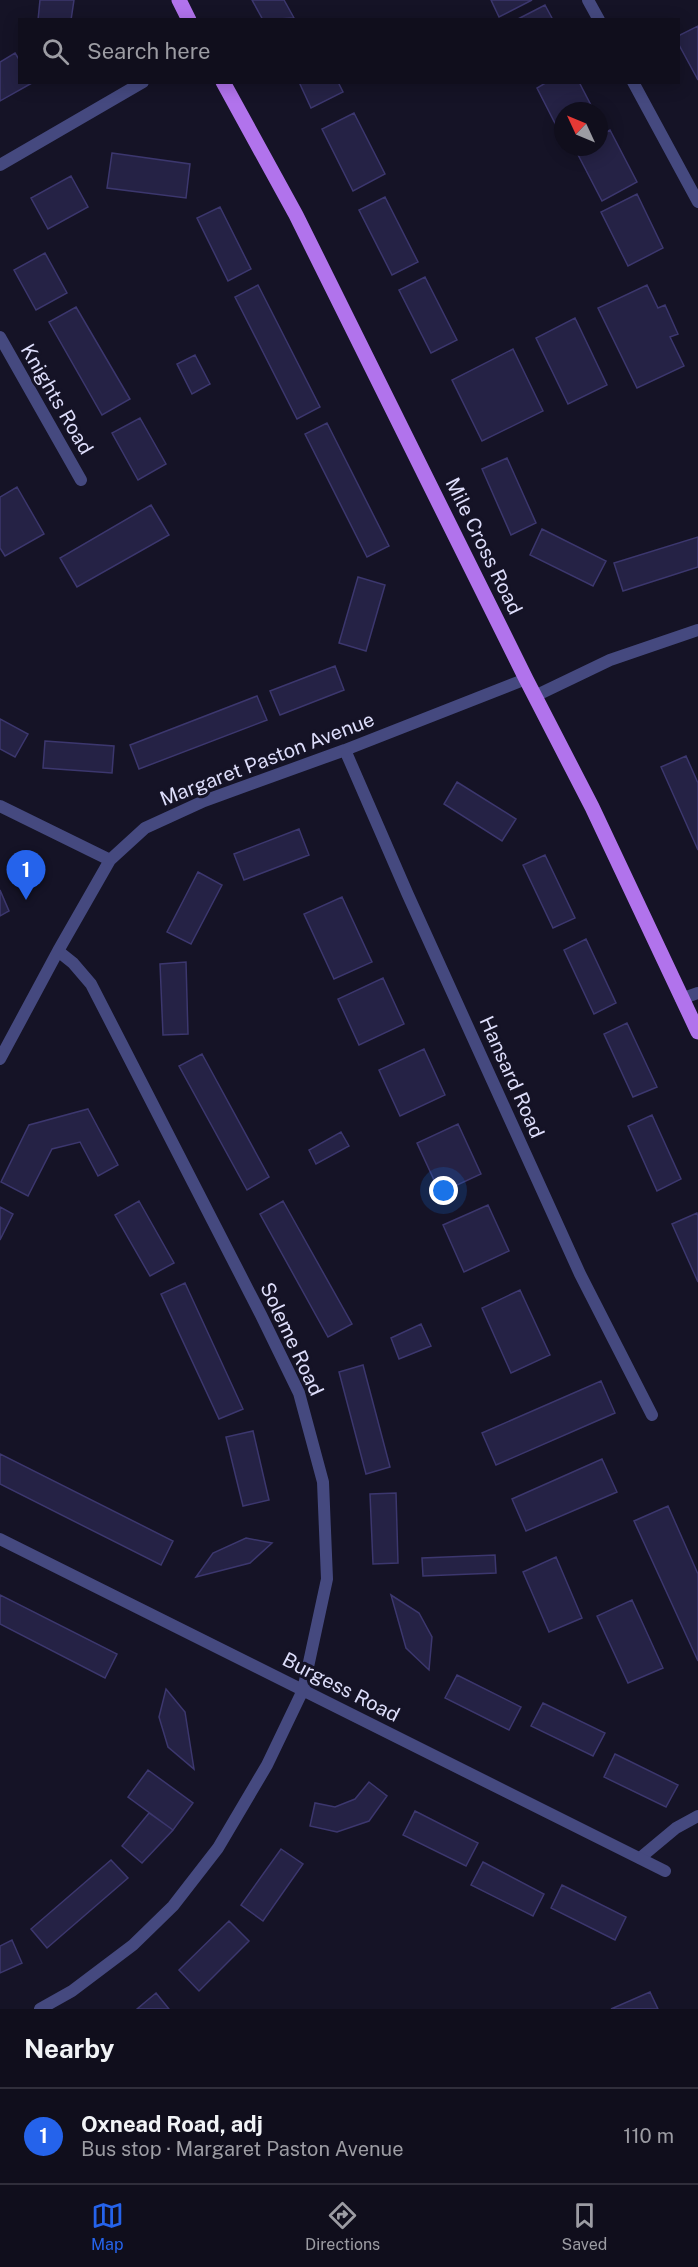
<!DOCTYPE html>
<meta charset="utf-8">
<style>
body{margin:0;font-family:"Public Sans",sans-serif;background:#1e1c29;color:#f1f3f6}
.compass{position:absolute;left:554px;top:102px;width:54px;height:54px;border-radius:50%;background:#100e1c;box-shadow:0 3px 15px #0003;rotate:314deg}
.you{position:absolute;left:444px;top:1191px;width:21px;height:21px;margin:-15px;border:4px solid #fff;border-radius:50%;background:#1a73e8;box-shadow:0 0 0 9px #1a73e833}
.badge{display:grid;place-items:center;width:39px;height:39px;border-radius:50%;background:#2563eb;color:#fff;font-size:20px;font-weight:700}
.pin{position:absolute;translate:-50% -50px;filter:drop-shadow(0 2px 3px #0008)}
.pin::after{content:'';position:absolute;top:32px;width:21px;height:18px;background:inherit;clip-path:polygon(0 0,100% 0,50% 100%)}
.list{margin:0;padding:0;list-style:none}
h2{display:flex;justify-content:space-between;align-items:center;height:78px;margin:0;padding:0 24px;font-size:26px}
h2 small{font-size:20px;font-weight:400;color:#9c9ca3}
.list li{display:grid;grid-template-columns:39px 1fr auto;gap:18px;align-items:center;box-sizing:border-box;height:96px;padding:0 24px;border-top:2px solid #302e3b}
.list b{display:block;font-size:22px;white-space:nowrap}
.list p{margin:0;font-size:20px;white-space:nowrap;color:#9c9ca3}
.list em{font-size:20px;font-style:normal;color:#9c9ca3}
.icon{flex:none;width:33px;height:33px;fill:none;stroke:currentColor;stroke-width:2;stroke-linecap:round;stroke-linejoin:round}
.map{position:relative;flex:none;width:698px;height:2009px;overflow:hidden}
.search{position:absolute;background:#100e1c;box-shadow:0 3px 15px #0003;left:18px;right:18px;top:18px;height:66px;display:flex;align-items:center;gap:15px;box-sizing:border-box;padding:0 21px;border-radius:0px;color:#9c9ca3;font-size:22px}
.sheet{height:174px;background:#100e1c}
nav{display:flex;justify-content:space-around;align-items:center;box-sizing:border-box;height:84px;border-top:2px solid #302e3b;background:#100e1c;font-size:16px;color:#9c9ca3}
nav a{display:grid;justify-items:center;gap:3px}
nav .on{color:#2563eb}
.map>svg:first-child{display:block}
.building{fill:#252245;stroke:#3c376e;stroke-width:1.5}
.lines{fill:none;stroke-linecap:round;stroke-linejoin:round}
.service{stroke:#45497f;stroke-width:12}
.minor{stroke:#45497f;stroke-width:12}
.primary{stroke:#b173ec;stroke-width:15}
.labels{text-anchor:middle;stroke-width:6;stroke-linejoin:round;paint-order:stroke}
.street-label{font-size:20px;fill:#ddddfa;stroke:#151326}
</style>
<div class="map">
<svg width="698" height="2009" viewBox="0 0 698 2009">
<rect width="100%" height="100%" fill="#151326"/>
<path class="building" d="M 40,0 L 74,0 L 71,20 L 38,20 Z
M 252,0 L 284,0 L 294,18 L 263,20 Z
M 491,0 L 532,0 L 499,17 Z
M 545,5 L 553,20 L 516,20 Z
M 698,26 L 698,80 L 678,43 L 678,36 Z
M 15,53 L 20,61 L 20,82 L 32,83 L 0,101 L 0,62 Z
M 299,82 L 338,82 L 343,92 L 311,108 Z
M 547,82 L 579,82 L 594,111 L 563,111 L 563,139 L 537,88 Z
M 354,113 L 385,174 L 353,191 L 322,129 Z
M 610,130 L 637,182 L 602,201 L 575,149 L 599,147 L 599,136 Z
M 112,153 L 190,164 L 186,198 L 107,188 Z
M 71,176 L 88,207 L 48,229 L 31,198 Z
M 637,194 L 663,248 L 628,266 L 601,212 Z
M 385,197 L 418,262 L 392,275 L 359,210 Z
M 220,207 L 251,269 L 228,281 L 197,218 Z
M 45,253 L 67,293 L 36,310 L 14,270 Z
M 425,277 L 457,340 L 431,353 L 399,290 Z
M 258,285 L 320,407 L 297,419 L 235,297 Z
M 647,285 L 658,308 L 665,305 L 678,334 L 670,337 L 684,366 L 637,388 L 598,308 Z
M 76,307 L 130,399 L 102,415 L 49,322 Z
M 575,318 L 607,385 L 568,404 L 536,338 Z
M 513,349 L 543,411 L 482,441 L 452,380 Z
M 195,355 L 210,384 L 192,394 L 177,364 Z
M 140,418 L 166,464 L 138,480 L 112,433 Z
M 327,423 L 389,546 L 367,557 L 305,434 Z
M 507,458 L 536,523 L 511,535 L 482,469 Z
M 17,487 L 44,534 L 5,556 L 0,548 L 0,497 Z
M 151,505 L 169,535 L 77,587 L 60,558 Z
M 542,529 L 606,561 L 593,586 L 530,555 Z
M 698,537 L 698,567 L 623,591 L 614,563 Z
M 358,577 L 385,585 L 366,651 L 339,643 Z
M 335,666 L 344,690 L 280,715 L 270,691 Z
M 257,696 L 267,720 L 139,769 L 130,745 Z
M 0,719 L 28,734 L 15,757 L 0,749 Z
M 45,741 L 114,746 L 112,773 L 43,768 Z
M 686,756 L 698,783 L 698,850 L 661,767 Z
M 457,782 L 516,819 L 502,841 L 444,804 Z
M 299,829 L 309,855 L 244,880 L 234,854 Z
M 545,855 L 575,918 L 553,928 L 523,865 Z
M 198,872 L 222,885 L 191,944 L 167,932 Z
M 0,890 L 9,911 L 0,916 Z
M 342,897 L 372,962 L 334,979 L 304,914 Z
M 586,939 L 616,1003 L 594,1014 L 564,950 Z
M 186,962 L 188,1034 L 163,1035 L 160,964 Z
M 383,978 L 404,1024 L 359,1045 L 338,999 Z
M 627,1023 L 657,1087 L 633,1097 L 604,1034 Z
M 424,1049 L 445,1095 L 400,1116 L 379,1070 Z
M 202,1054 L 269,1177 L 247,1190 L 179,1066 Z
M 88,1109 L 118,1165 L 98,1176 L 80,1142 L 52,1149 L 28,1196 L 1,1182 L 29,1125 Z
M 652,1115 L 681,1179 L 657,1191 L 628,1126 Z
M 458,1124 L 481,1174 L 440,1193 L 417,1143 Z
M 341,1132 L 349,1146 L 316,1164 L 309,1150 Z
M 139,1201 L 174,1263 L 150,1276 L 115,1215 Z
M 283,1201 L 352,1324 L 328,1337 L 260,1214 Z
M 488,1205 L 509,1251 L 464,1272 L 443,1225 Z
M 0,1207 L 13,1214 L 0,1240 Z
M 697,1213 L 698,1216 L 698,1282 L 672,1224 Z
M 185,1283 L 243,1409 L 219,1419 L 161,1294 Z
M 520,1290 L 550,1355 L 511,1373 L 482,1308 Z
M 421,1324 L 431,1346 L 399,1359 L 391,1338 Z
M 363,1365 L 390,1467 L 366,1474 L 339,1372 Z
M 601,1381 L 615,1413 L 496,1465 L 482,1433 Z
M 253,1431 L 269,1500 L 243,1506 L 226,1437 Z
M 0,1454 L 173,1541 L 161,1565 L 0,1484 Z
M 602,1459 L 617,1492 L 526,1531 L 512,1499 Z
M 396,1493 L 398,1563 L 373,1564 L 370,1494 Z
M 668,1506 L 698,1574 L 698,1661 L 634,1521 Z
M 246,1538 L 272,1543 L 250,1563 L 196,1577 L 213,1553 Z
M 495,1555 L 496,1573 L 423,1576 L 422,1558 Z
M 556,1557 L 582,1618 L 549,1632 L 523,1572 Z
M 0,1595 L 117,1654 L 105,1678 L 0,1624 Z
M 391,1595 L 419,1613 L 432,1637 L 429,1670 L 406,1648 Z
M 632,1600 L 663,1668 L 628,1683 L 597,1616 Z
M 457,1675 L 521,1707 L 509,1730 L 445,1698 Z
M 166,1689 L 185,1712 L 194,1769 L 168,1747 L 159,1717 Z
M 543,1703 L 605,1733 L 593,1756 L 531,1726 Z
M 615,1754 L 678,1785 L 666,1807 L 604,1777 Z
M 148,1770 L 193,1803 L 173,1830 L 128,1797 Z
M 369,1782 L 387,1796 L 369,1821 L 337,1832 L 310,1826 L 315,1803 L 335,1807 L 355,1799 Z
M 415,1811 L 478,1843 L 466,1866 L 403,1835 Z
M 149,1813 L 173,1830 L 142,1863 L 122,1846 Z
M 281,1849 L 303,1864 L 263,1921 L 241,1905 Z
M 111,1860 L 128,1878 L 47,1948 L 31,1929 Z
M 483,1862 L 544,1894 L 533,1916 L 471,1885 Z
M 562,1885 L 626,1917 L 615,1940 L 551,1908 Z
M 229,1921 L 249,1941 L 199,1991 L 179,1970 Z
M 12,1940 L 22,1963 L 0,1973 L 0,1946 Z
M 650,1992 L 658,2009 L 611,2009 Z
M 156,1993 L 169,2009 L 137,2009 Z"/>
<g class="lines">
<path class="service" d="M 640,1858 L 676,1828 L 698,1816"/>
<path class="minor" d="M 588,0 L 599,20
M 633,82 L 698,202
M 0,165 L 143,82
M 0,337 L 81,480
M 535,696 L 610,660 L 698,630
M 345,750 L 408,895 L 580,1274 L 652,1415
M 0,806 L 110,860
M 681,999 L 698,993
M 0,1059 L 58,951 L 110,860 L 145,828 L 204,801 L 345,750 L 526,679
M 0,1539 L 665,1871
M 40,2009 L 72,1991 L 133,1945 L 173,1906 L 218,1848 L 267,1765 L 303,1690 L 327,1579 L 323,1482 L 299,1393 L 261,1315 L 91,984 L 73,963 L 58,951"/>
<path class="primary" d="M 179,0 L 189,20
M 223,82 L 296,215 L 526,679 L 592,807 L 698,1032"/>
</g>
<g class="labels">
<g class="street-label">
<text transform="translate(57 399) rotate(60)" y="7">Knights Road</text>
<text transform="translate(484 546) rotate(64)" y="7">Mile Cross Road</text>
<text transform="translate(267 759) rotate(-21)" y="7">Margaret Paston Avenue</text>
<text transform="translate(512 1077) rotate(66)" y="7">Hansard Road</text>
<text transform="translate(292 1339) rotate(65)" y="7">Soleme Road</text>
<text transform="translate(341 1687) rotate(27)" y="7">Burgess Road</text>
</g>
</g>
</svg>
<svg class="compass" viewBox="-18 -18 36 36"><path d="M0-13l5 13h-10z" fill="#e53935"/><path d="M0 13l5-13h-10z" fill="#9c9ca3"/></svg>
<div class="you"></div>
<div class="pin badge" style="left:26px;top:900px">1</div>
<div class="search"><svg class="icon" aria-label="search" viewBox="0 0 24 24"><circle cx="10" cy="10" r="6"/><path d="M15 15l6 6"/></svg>Search here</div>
</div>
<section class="sheet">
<h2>Nearby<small></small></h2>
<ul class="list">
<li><span class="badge">1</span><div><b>Oxnead Road, adj</b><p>Bus stop · Margaret Paston Avenue</p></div><em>110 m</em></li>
</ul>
</section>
<nav>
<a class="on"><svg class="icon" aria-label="map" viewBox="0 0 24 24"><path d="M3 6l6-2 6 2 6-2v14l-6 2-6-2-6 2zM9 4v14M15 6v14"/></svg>Map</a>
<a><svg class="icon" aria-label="directions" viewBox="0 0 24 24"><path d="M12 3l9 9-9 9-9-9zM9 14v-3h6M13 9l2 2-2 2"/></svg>Directions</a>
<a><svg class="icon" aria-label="saved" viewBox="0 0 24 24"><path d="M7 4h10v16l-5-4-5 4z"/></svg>Saved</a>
</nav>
